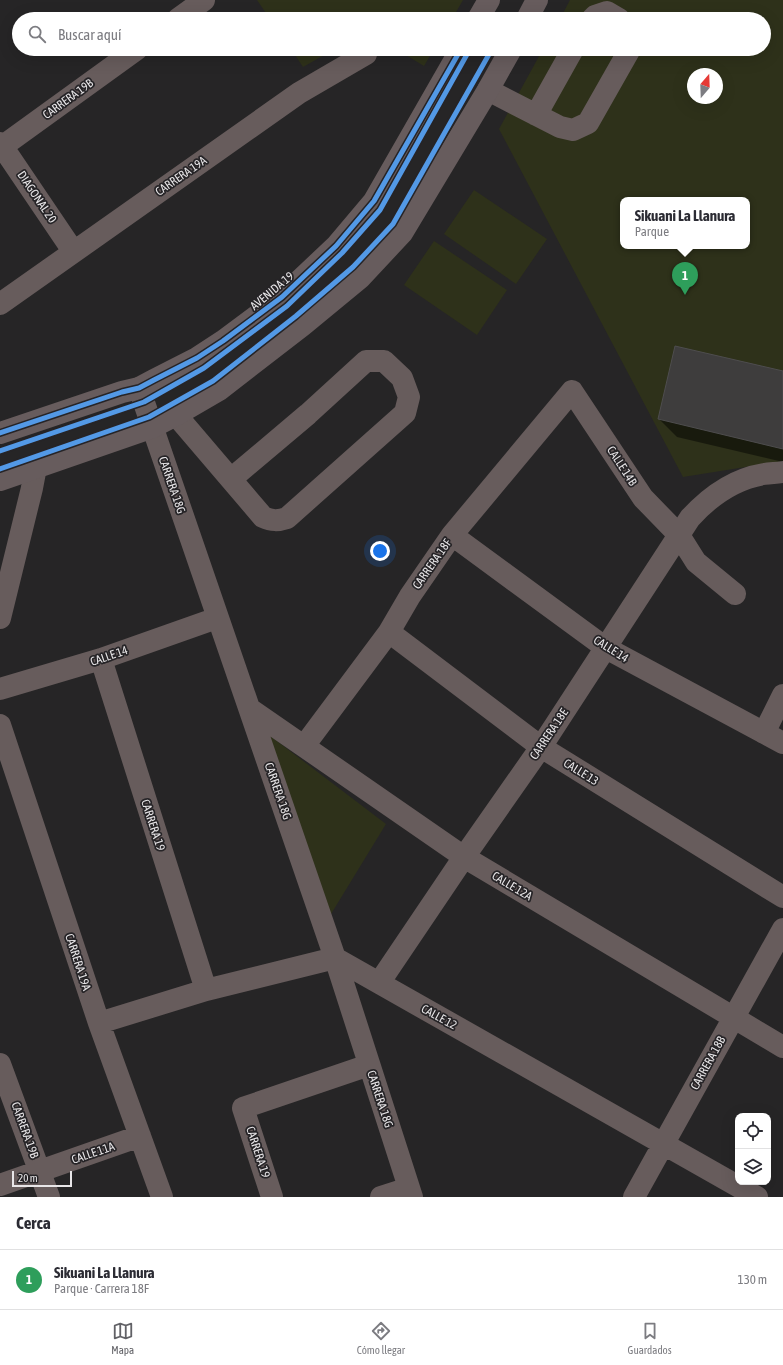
<!DOCTYPE html>
<html lang="es">
<meta charset="utf-8">
<style>
body{margin:0;font-family:"Asap Condensed",sans-serif;background:#f7f7f7;color:#2b2b33}
.controls{position:absolute;right:12px;bottom:12px;display:grid;overflow:hidden;border-radius:8px;box-shadow:0 4px 16px #0002}
.controls button{width:36px;height:36px;display:grid;place-items:center;padding:0;border:0;border-bottom:1px solid #e1e1e2;background:#fff;color:#2b2b33;font:20px sans-serif}
.compass{position:absolute;left:687px;top:68px;width:36px;height:36px;border-radius:50%;background:#fff;box-shadow:0 4px 16px #0002;rotate:19deg}
.scale{position:absolute;left:12px;bottom:10px;width:60px;box-sizing:border-box;padding-left:4px;border:2px solid #e8e6e8;border-top:0;font-size:11px;line-height:14px;white-space:nowrap;color:#e8e6e8;-webkit-text-stroke:3px #262427;paint-order:stroke}
.you{position:absolute;left:380px;top:551px;width:14px;height:14px;margin:-10px;border:3px solid #fff;border-radius:50%;background:#1a73e8;box-shadow:0 0 0 6px #1a73e833}
.badge{display:grid;place-items:center;width:26px;height:26px;border-radius:50%;background:#616166;color:#fff;font-size:13px;font-weight:700}
.pin{position:absolute;translate:-50% -33px;filter:drop-shadow(0 1px 2px #0008)}
.pin::after{content:'';position:absolute;top:21px;width:14px;height:12px;background:inherit;clip-path:polygon(0 0,100% 0,50% 100%)}
.popup{position:absolute;left:620px;top:197px;width:130px;height:52px;box-sizing:border-box;display:grid;place-content:center;border-radius:8px;background:#fff;filter:drop-shadow(0 1px 3px #0005);font-size:13px;white-space:nowrap;color:#7c7c81}
.popup b{font-size:15px;color:#2b2b33}
.popup::after{content:'';position:absolute;left:50%;top:100%;margin-left:-8px;border:8px solid transparent;border-top-color:#fff}
.list{margin:0;padding:0;list-style:none}
h2{display:flex;justify-content:space-between;align-items:center;height:52px;margin:0;padding:0 16px;font-size:17px}
h2 small{font-size:13px;font-weight:400;color:#7c7c81}
.list li{display:grid;grid-template-columns:26px 1fr auto;gap:12px;align-items:center;box-sizing:border-box;height:60px;padding:0 16px;border-top:1px solid #e1e1e2}
.list b{display:block;font-size:15px;white-space:nowrap}
.list p{margin:0;font-size:13px;white-space:nowrap;color:#7c7c81}
.list em{font-size:13px;font-style:normal;color:#7c7c81}
.icon{flex:none;width:22px;height:22px;fill:none;stroke:currentColor;stroke-width:2;stroke-linecap:round;stroke-linejoin:round}
.map{position:relative;flex:none;width:783px;height:1197px;overflow:hidden}
.search{position:absolute;background:#fff;box-shadow:0 4px 16px #0002;left:12px;right:12px;top:12px;height:44px;display:flex;align-items:center;gap:10px;box-sizing:border-box;padding:0 14px;border-radius:22px;color:#7c7c81;font-size:15px}
.sheet{height:112px;background:#fff}
nav{display:flex;justify-content:space-around;align-items:center;box-sizing:border-box;height:56px;border-top:1px solid #e1e1e2;background:#fff;font-size:11px;color:#7c7c81}
nav a{display:grid;justify-items:center;gap:2px}
nav .on{color:#616166}
.map>svg:first-child{display:block}
.green{fill:#2e311a;fill-rule:evenodd}
.shadow{fill:#0007}
.building{fill:#3e3d3d;stroke:#4e4d4e}
.lines{fill:none;stroke-linecap:round;stroke-linejoin:round}
.minor{stroke:#675c5c;stroke-width:22}
.major{stroke:#675c5d;stroke-width:22}
.cycleway-casing{stroke:#262427;stroke-width:8}
.cycleway{stroke:#5399e6;stroke-width:5}
.labels{text-anchor:middle;stroke-width:3.5;stroke-linejoin:round;paint-order:stroke}
.street-label{font-size:12px;fill:#e8e6e8;stroke:#262427}
</style>
<div class="map">
<svg width="783" height="1197" viewBox="0 0 783 1197">
<rect width="100%" height="100%" fill="#262526"/>
<path class="green" d="M 257,0 L 463,0 L 452,19 L 270,19 Z
M 570,0 L 783,0 L 783,461 L 683,477 L 499,129 L 543,49 L 764,49 L 764,19 L 560,19 ZM 693,74 L 717,74 L 717,98 L 693,98 ZM 623,200 L 747,200 L 747,246 L 623,246 Z
M 291,49 L 335,49 L 303,67 Z
M 396,49 L 434,49 L 424,66 Z
M 474,190 L 547,239 L 516,284 L 444,234 Z
M 434,241 L 507,290 L 477,335 L 404,285 Z
M 265,732 L 386,824 L 328,919 Z"/>
<path class="shadow" d="M 783,372 L 783,462 L 677,437 L 659,419 Z"/>
<path class="building" d="M 675,346 L 783,371 L 783,449 L 658,419 Z"/>
<g class="lines">
<path class="minor" d="M 178,19 L 204,0
M 592,19 L 595,16 L 607,12 L 619,19
M 488,90 L 560,127 L 573,130 L 588,123 L 630,49
M 536,115 L 573,49
M 0,143 L 73,251
M 0,148 L 137,49
M 0,304 L 299,93 L 366,54
M 139,388 L 335,958 L 412,1197
M 176,415 L 263,517 C 272,521 278,521 287,518 L 405,413 L 409,397 L 402,378 L 384,361 L 366,361 L 308,414 L 231,479
M 452,535 L 606,648 L 783,743
M 0,618 L 32,488 L 36,467
M 389,632 L 541,747 L 783,897
M 101,659 L 206,990
M 0,689 L 101,659 L 217,618
M 250,709 L 464,857 L 783,1047
M 0,725 L 99,1023 L 162,1197
M 764,733 L 783,695
M 304,746 L 389,632 L 410,596 L 452,535 L 572,391 L 643,498 L 679,535 L 696,562 L 735,594
M 379,983 L 464,857 L 541,747 L 690,518 C 710,496 733,479 764,474 C 770,473 777,473 783,472
M 99,1023 L 206,990 L 335,958 L 757,1197
M 0,1064 L 49,1197
M 0,1185 L 140,1136
M 272,1197 L 243,1108 L 369,1065
M 381,1197 L 409,1188
M 634,1197 L 783,929"/>
<path class="major" d="M 478,19 L 489,0
M 527,19 L 537,0
M 0,433 L 122,392 L 139,388 L 154,380 L 197,358 L 223,341 L 282,297 L 336,246 L 374,201 L 461,49
M 0,480 L 153,427 L 176,415 L 219,390 L 303,325 L 360,278 L 402,233 L 488,90 L 511,49"/>
<g class="cycleway-casing">
<path id="cycleway" d="M 0,433 L 122,392 L 139,388 L 154,380 L 197,358 L 223,341 L 282,297 L 336,246 L 374,201 L 461,49
M 0,451 L 144,402 L 204,368 L 287,306 L 342,253 L 380,210 L 470,49
M 0,469 L 149,417 L 213,381 L 296,316 L 353,267 L 393,224 L 492,49"/>
</g>
<use href="#cycleway" class="cycleway"/>
</g>
<g class="labels">
<g class="street-label">
<text transform="translate(68 99) rotate(-36)" y="4">CARRERA 19B</text>
<text transform="translate(181 176) rotate(-35)" y="4">CARRERA 19A</text>
<text transform="translate(37 197) rotate(56)" y="4">DIAGONAL 20</text>
<text transform="translate(272 291) rotate(-40)" y="4">AVENIDA 19</text>
<text transform="translate(622 466) rotate(57)" y="4">CALLE 14B</text>
<text transform="translate(172 485) rotate(71)" y="4">CARRERA 18G</text>
<text transform="translate(432 564) rotate(-55)" y="4">CARRERA 18F</text>
<text transform="translate(611 649) rotate(32)" y="4">CALLE 14</text>
<text transform="translate(109 656) rotate(-19)" y="4">CALLE 14</text>
<text transform="translate(549 734) rotate(-56)" y="4">CARRERA 18E</text>
<text transform="translate(581 772) rotate(32)" y="4">CALLE 13</text>
<text transform="translate(278 791) rotate(71)" y="4">CARRERA 18G</text>
<text transform="translate(153 825) rotate(72)" y="4">CARRERA 19</text>
<text transform="translate(512 886) rotate(31)" y="4">CALLE 12A</text>
<text transform="translate(78 962) rotate(72)" y="4">CARRERA 19A</text>
<text transform="translate(439 1017) rotate(29)" y="4">CALLE 12</text>
<text transform="translate(708 1063) rotate(-61)" y="4">CARRERA 18B</text>
<text transform="translate(380 1099) rotate(72)" y="4">CARRERA 18G</text>
<text transform="translate(25 1130) rotate(70)" y="4">CARRERA 19B</text>
<text transform="translate(258 1152) rotate(72)" y="4">CARRERA 19</text>
<text transform="translate(93 1153) rotate(-19)" y="4">CALLE 11A</text>
</g>
</g>
</svg>
<div class="controls">
<button><svg class="icon" aria-label="locate" viewBox="0 0 24 24"><circle cx="12" cy="12" r="6"/><path d="M12 2v4M12 18v4M2 12h4M18 12h4"/></svg></button>
<button><svg class="icon" aria-label="layers" viewBox="0 0 24 24"><path d="M12 4l9 5-9 5-9-5zM3 14l9 5 9-5"/></svg></button>
</div>
<svg class="compass" viewBox="-18 -18 36 36"><path d="M0-13l5 13h-10z" fill="#e53935"/><path d="M0 13l5-13h-10z" fill="#7c7c81"/></svg>
<div class="scale">20 m</div>
<div class="you"></div>
<div class="pin badge" style="left:685px;top:295px;background:#2e9e5b">1</div>
<div class="popup"><b>Sikuani La Llanura</b>Parque</div>
<div class="search"><svg class="icon" aria-label="search" viewBox="0 0 24 24"><circle cx="10" cy="10" r="6"/><path d="M15 15l6 6"/></svg>Buscar aquí</div>
</div>
<section class="sheet">
<h2>Cerca<small></small></h2>
<ul class="list">
<li><span class="badge" style="background:#2e9e5b">1</span><div><b>Sikuani La Llanura</b><p>Parque · Carrera 18F</p></div><em>130 m</em></li>
</ul>
</section>
<nav>
<a class="on"><svg class="icon" aria-label="map" viewBox="0 0 24 24"><path d="M3 6l6-2 6 2 6-2v14l-6 2-6-2-6 2zM9 4v14M15 6v14"/></svg>Mapa</a>
<a><svg class="icon" aria-label="directions" viewBox="0 0 24 24"><path d="M12 3l9 9-9 9-9-9zM9 14v-3h6M13 9l2 2-2 2"/></svg>Cómo llegar</a>
<a><svg class="icon" aria-label="saved" viewBox="0 0 24 24"><path d="M7 4h10v16l-5-4-5 4z"/></svg>Guardados</a>
</nav>
